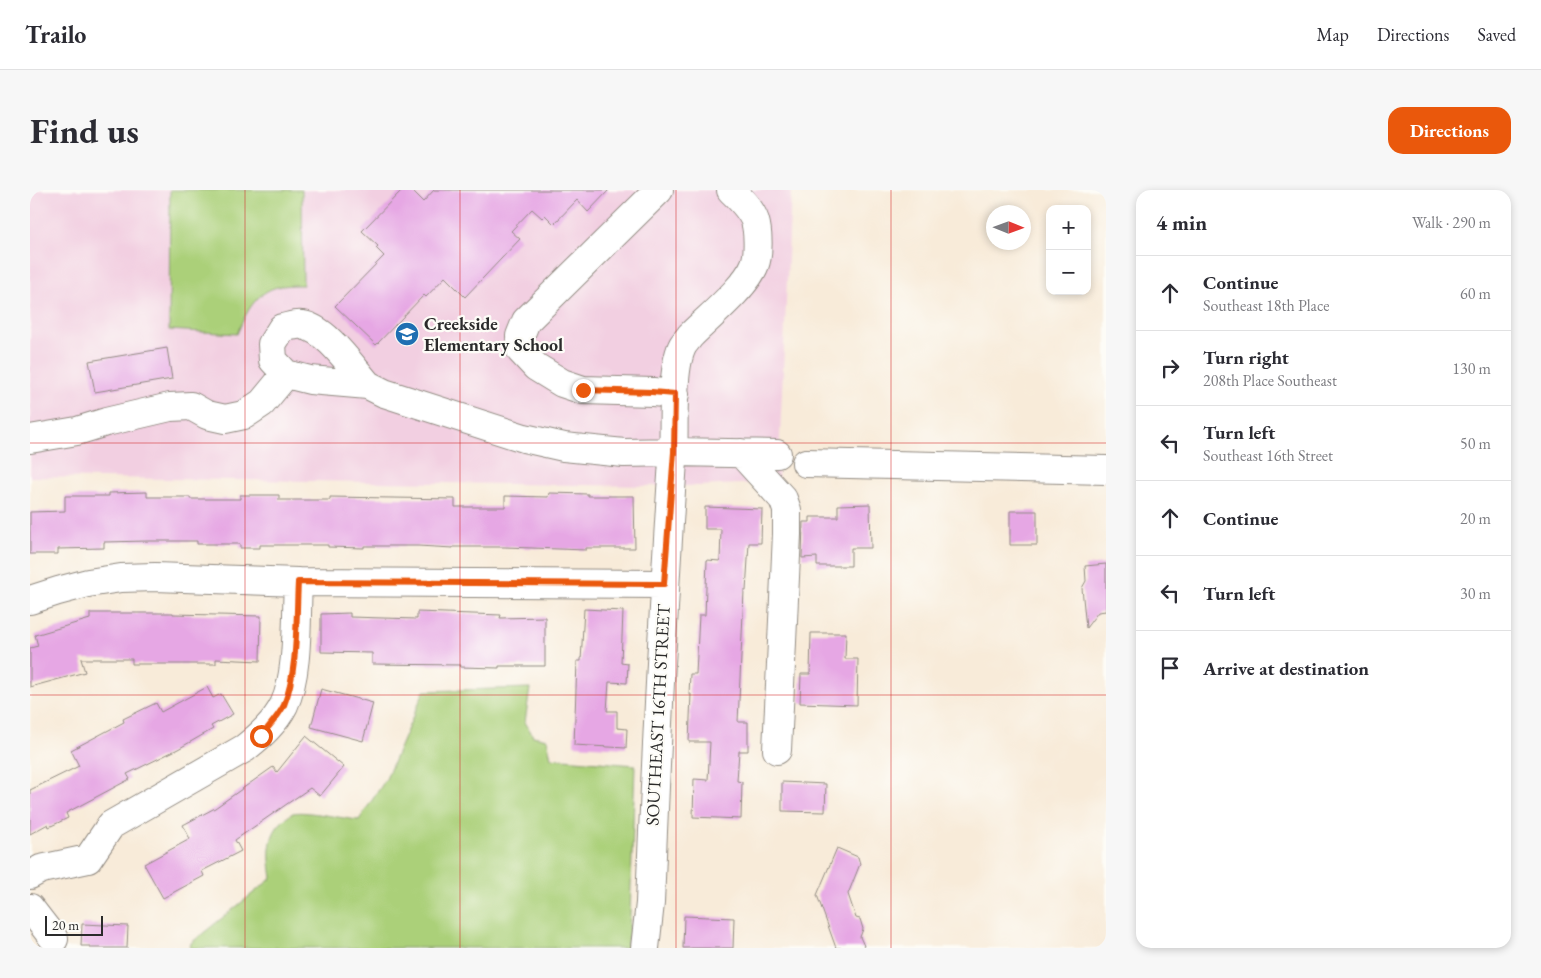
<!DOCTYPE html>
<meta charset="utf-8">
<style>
body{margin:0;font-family:"EB Garamond",serif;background:#f7f7f7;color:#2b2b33}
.controls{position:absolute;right:15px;top:15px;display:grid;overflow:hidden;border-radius:10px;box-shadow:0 2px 8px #0003}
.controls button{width:45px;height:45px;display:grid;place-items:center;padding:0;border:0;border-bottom:1px solid #e1e1e2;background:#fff;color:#2b2b33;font:25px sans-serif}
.compass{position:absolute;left:956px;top:15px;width:45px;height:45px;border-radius:50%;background:#fff;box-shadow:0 2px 8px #0003;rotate:91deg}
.scale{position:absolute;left:15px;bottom:12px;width:58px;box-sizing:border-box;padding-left:5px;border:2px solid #2b2b2b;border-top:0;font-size:14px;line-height:18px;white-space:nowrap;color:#2b2b2b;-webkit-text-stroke:4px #fdfcf7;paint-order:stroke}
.stop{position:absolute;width:15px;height:15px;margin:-11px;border:4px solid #ea580c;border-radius:50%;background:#fff}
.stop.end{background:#ea580c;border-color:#fff;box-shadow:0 1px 5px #0008}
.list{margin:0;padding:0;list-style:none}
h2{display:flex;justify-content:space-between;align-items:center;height:65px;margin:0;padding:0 20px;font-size:21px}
h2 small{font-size:16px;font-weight:400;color:#7c7c81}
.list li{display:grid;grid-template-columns:32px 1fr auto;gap:15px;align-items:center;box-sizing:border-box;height:75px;padding:0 20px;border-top:1px solid #e1e1e2}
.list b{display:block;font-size:19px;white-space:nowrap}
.list p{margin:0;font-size:16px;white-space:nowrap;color:#7c7c81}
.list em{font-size:16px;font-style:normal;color:#7c7c81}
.icon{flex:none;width:28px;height:28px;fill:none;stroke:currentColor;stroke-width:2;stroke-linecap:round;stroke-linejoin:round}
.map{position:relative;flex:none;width:1076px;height:758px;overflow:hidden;border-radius:15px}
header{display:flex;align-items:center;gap:30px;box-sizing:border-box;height:70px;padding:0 25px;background:#fff;border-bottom:1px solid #e1e1e2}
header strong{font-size:24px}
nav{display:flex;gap:28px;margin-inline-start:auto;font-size:18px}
.intro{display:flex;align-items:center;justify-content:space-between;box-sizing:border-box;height:120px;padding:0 30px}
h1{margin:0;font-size:35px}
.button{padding:12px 22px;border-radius:15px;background:#ea580c;color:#fff;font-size:18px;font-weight:700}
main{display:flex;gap:30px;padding:0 30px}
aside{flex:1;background:#fff;border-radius:15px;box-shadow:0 2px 8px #0003}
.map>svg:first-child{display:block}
.built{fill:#f2cfe1}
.green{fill:#abd079;stroke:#6b7e52}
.building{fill:#e6a7e4}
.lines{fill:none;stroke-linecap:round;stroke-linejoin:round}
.minor-casing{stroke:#928b82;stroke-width:30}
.minor{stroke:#fff;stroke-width:28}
.route{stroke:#ea580c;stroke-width:6}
.grid{fill:none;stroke:#d62828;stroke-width:1;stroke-opacity:0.55}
.labels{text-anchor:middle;stroke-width:4.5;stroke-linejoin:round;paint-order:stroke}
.poi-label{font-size:18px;font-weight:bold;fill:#2b2b2b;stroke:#fdfcf7;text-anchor:start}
.street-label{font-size:18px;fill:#2b2b2b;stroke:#fdfcf7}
</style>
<header>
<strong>Trailo</strong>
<nav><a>Map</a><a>Directions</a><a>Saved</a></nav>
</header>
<div class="intro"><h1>Find us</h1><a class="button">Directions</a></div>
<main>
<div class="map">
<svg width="1076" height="758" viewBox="0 0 1076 758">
<rect width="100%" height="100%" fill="#fdfcf7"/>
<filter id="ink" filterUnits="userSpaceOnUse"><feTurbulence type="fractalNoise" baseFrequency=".02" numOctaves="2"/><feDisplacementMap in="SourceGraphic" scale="10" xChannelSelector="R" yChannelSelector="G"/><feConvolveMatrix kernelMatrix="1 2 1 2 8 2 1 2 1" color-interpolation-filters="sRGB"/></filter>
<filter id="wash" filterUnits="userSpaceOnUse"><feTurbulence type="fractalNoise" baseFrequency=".0096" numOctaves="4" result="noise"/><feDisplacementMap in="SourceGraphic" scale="20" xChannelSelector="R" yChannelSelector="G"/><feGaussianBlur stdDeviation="1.12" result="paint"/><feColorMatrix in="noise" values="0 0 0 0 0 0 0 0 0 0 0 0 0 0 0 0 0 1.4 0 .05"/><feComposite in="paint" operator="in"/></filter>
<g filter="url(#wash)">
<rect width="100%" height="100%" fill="#f8ebd9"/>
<path class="built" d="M 0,0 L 761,0 L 748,292 L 671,296 L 618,296 L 0,287 Z"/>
<path class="green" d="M 140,0 L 272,0 L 273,95 C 264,95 253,95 244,98 C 224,105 215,125 207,144 L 139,140 Z
M 500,498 L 495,532 L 503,546 L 517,549 L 521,568 L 605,575 L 600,726 L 599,743 L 596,758 L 160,758 L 161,753 L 242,688 C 239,668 236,645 254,630 C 257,628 260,624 263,623 C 275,620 315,629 329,630 L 356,589 L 394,501 Z"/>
<g id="blocks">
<path class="building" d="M 372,0 L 381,0 L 393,12 L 404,0 L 579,0 L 558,22 L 547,10 L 524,34 L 515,25 L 512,28 L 502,19 L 481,41 L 490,49 L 435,107 L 415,87 L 396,107 L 394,105 L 346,155 L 305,116 L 354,66 L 346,58 L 348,56 L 332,41 Z
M 137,158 L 142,189 L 65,202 L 59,171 Z
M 117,302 L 117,307 L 160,307 L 160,309 L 210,309 L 210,305 L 249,305 L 249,310 L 300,310 L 300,307 L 425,309 L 425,317 L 475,317 L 475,306 L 518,307 L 519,303 L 558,304 L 558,306 L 604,306 L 605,358 L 556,358 L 556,360 L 475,357 L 423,357 L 423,358 L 388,356 L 334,356 L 334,358 L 298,357 L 298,355 L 230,355 L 230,358 L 210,358 L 210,354 L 167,354 L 167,351 L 118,351 L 74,352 L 74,358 L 28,359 L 28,364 L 0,364 L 0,322 L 35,321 L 35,306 L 79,306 L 79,303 Z
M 840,314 L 841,358 L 821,358 L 821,376 L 787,376 L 787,367 L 772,368 L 773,332 L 780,332 L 780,327 L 808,327 L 808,315 Z
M 675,317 L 732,319 L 731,353 L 719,353 L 716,401 L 714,401 L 708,532 L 718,532 L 718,561 L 709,561 L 707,591 L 712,592 L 711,629 L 663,627 L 664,589 L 678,590 L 680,552 L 659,552 L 661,504 L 659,504 L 660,484 L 666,484 L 669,425 L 675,425 L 677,370 L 690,371 L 691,339 L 675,339 Z
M 980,321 L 1007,321 L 1007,355 L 980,355 Z
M 1076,374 L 1076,421 L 1068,422 L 1056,438 L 1052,398 L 1056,391 L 1055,376 Z
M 554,419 L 593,421 L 591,473 L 598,474 L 597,493 L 579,492 L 577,521 L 587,521 L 587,538 L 597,539 L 596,558 L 544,555 L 547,471 L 551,471 Z
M 387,422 L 471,425 L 470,428 L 515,427 L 515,476 L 469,476 L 469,478 L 430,477 L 431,475 L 342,474 L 342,463 L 291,462 L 291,424 L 320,423 L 320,427 L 387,429 Z
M 60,423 L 143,423 L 143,424 L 231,426 L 230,471 L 186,469 L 186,474 L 102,474 L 102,469 L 51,469 L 55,482 L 0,497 L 0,458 L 8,456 L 5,445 L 60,429 Z
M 781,443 L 816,443 L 815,469 L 828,469 L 827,515 L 770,513 L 771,484 L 780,484 Z
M 177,497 L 183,508 L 191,504 L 203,524 L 181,536 L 183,539 L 148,559 L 97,584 L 100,589 L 36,623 L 38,628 L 19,637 L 18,634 L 0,644 L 0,600 L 49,576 L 41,560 L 94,532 L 93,529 L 126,513 L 131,522 Z
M 291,499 L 343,513 L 333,551 L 281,537 Z
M 276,546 L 314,577 L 290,606 L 280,598 L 205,650 L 211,661 L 172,681 L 174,686 L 133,708 L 114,674 L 160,649 L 153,635 L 185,618 L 243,577 L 247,582 Z
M 752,592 L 796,594 L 795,622 L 752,621 Z
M 807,658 L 828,667 L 830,674 L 818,704 L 826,728 L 830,729 L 833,739 L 830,747 L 835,758 L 806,758 L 787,705 Z
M 654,726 L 704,728 L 703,758 L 653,758 Z
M 52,734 L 98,736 L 97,758 L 60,758 L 60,756 L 51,756 Z"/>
</g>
</g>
<g filter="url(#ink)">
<use href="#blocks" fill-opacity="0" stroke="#928b82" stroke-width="1"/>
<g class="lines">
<g class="minor-casing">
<path id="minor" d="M 629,0 L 496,131 L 490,146 L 491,161 L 506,177 L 532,193 L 553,200 L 623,202 L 645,204
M 338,195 C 322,177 296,138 272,135 C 266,134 258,137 252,138 L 242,154 L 243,170 L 256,184 L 280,190 L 338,195 L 354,203 L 494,248 L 534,257 L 594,263 L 644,262 L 747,264
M 0,249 L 47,241 L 76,232 L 140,217 L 161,216 L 177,225 L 195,229 L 214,225 L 232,213 L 256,184
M 711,263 L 753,309 L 757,320 L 757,344 L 747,560
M 776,273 L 1076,280
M 0,410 L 28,401 L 58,393 L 91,388 L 125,387 L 268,392 L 634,394
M 0,685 L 11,679 L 58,669 L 81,635 L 215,558 C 230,546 245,533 254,515 C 269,483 266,428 268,392
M 0,718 L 24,749
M 615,758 L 620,713 C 626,566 633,418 643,271 C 645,243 640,178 653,155 C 655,152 658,149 660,146 C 678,128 717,96 725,74 C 729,63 728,41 725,31 C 721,19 710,9 701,0"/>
</g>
<use href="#minor" class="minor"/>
</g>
</g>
<g class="lines" filter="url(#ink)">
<path class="route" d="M 231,546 C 239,536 249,526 254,515 C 268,481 266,429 268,392 L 634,394 L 644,262 L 645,204 L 622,202 L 553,200"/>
</g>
<path class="grid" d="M 215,0 L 215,758M 430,0 L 430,758M 646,0 L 646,758M 861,0 L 861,758M 0,253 L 1076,253M 0,505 L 1076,505"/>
<defs>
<g id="school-disc" transform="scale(1.25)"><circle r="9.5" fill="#1f6fb2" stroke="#fdfcf7"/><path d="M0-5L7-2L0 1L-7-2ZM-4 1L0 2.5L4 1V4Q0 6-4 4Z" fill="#fff"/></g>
</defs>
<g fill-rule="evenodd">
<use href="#school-disc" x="377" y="144"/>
</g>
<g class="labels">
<g class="poi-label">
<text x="394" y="140">Creekside<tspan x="394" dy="21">Elementary School</tspan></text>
</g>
<g class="street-label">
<text transform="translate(628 525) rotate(-87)" y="6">SOUTHEAST 16TH STREET</text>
</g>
</g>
</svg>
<div class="controls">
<button>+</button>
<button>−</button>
</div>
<svg class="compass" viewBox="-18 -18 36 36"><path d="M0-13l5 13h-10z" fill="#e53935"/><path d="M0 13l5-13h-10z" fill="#7c7c81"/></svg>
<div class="scale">20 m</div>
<div class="stop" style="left:231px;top:546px"></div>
<div class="stop end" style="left:553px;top:200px"></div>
</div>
<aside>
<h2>4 min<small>Walk · 290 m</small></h2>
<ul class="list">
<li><svg class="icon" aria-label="ahead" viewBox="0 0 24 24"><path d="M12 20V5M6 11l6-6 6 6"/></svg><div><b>Continue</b><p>Southeast 18th Place</p></div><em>60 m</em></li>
<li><svg class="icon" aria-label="right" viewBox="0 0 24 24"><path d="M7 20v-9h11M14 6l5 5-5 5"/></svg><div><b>Turn right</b><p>208th Place Southeast</p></div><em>130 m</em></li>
<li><svg class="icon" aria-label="left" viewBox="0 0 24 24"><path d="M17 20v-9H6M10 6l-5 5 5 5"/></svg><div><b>Turn left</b><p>Southeast 16th Street</p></div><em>50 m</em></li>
<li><svg class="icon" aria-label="ahead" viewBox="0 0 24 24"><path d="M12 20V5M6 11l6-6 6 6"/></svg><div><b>Continue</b></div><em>20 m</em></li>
<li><svg class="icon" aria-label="left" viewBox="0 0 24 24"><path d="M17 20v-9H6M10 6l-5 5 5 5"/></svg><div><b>Turn left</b></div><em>30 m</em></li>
<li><svg class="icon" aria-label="arrive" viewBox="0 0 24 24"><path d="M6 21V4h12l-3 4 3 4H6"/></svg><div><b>Arrive at destination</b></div></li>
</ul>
</aside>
</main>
